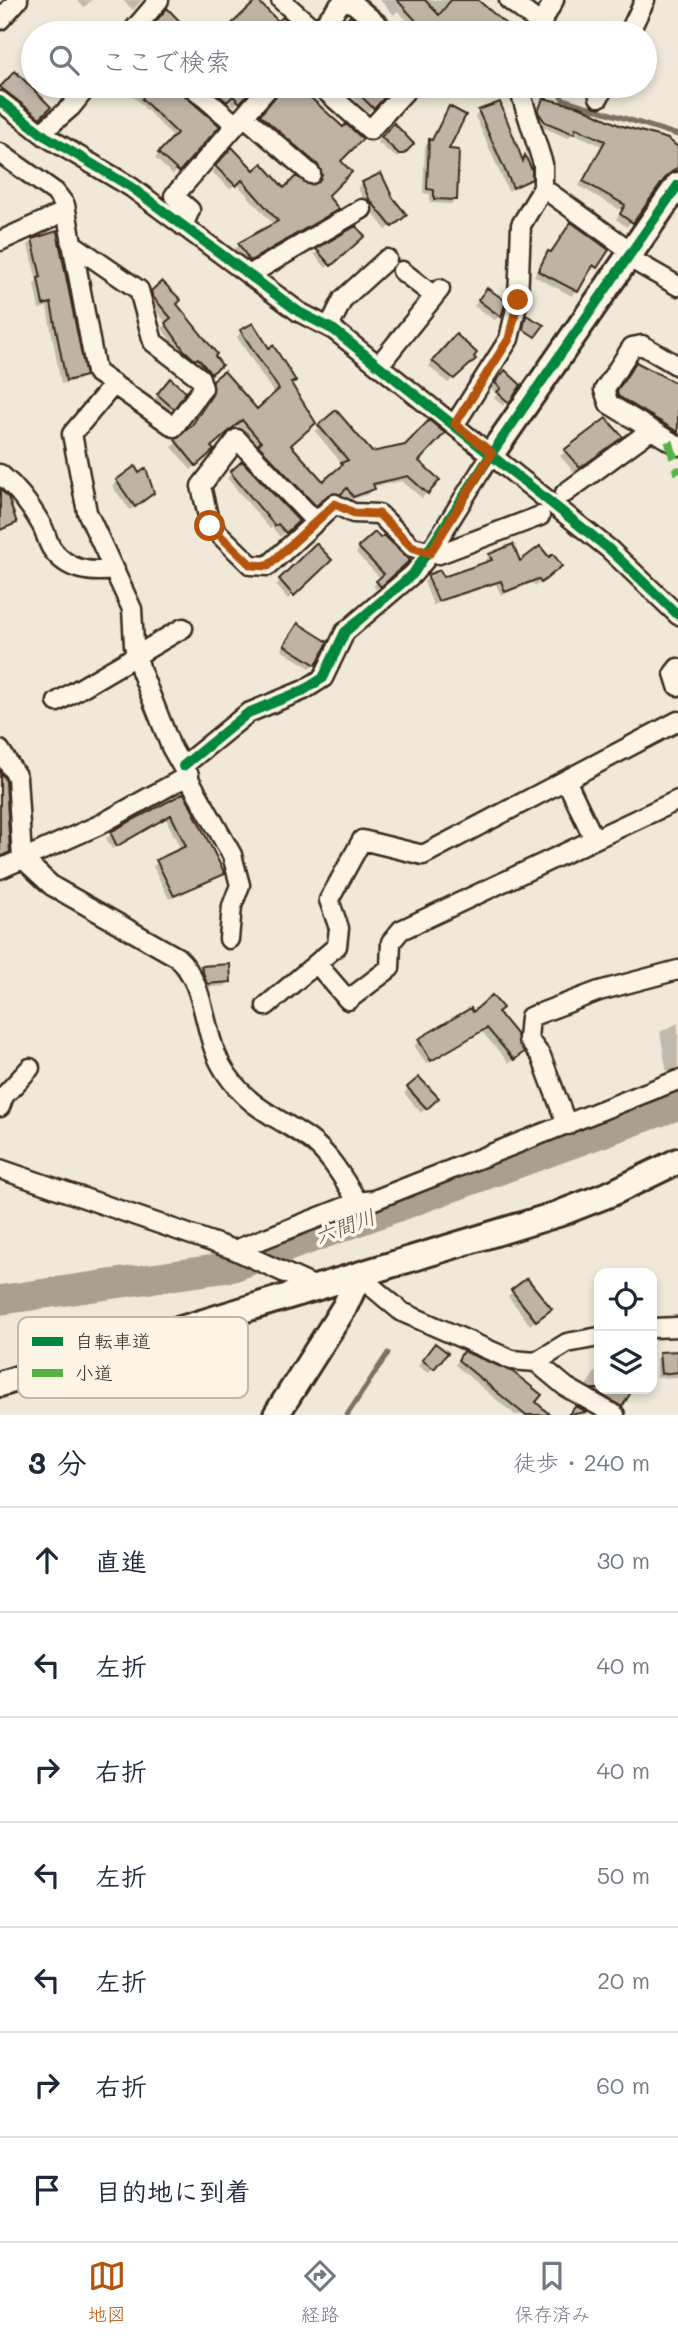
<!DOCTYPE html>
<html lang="ja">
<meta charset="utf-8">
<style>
body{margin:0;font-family:Mali,"Klee One",sans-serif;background:#f2f2f3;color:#1f2937}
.controls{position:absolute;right:21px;bottom:21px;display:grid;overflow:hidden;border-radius:14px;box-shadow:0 4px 10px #0003}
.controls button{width:63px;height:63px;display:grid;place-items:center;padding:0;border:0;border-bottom:2px solid #e0e1e3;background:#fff;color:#1f2937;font:35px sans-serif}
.stop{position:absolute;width:21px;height:21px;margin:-16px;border:5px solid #b45309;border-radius:50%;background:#fff}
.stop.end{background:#b45309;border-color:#fff;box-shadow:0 2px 7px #0008}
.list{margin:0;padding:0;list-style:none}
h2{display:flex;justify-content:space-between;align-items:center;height:91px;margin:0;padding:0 28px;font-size:30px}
h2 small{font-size:23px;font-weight:400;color:#747a83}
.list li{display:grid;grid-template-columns:46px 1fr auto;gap:21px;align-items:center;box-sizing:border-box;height:105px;padding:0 28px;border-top:2px solid #e0e1e3}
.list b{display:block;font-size:26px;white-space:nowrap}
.list em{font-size:23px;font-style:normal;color:#747a83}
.icon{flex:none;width:38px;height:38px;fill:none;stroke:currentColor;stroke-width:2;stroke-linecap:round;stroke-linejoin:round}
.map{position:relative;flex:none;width:678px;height:1415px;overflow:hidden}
.search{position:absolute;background:#fff;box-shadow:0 4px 10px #0003;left:21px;right:21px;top:21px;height:77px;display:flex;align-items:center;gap:18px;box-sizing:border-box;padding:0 24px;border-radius:38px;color:#747a83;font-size:26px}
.sheet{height:826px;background:#fff}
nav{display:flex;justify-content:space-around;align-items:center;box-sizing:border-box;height:98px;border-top:2px solid #e0e1e3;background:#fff;font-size:19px;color:#747a83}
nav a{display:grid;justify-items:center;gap:4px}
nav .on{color:#b45309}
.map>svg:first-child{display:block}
.shadow{fill:#0003}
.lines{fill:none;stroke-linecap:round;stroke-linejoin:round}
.stream{stroke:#7e7163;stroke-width:5}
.river{stroke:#aaa091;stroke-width:30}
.building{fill:#beb3a4;stroke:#3b2a1e;stroke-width:2}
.street-casing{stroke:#3b2a1e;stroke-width:23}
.secondary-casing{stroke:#3b2a1e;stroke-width:30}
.street{stroke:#fcf5e5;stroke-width:18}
.secondary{stroke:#fcf5e5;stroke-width:24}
.quiet{stroke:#57b245;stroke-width:9;stroke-dasharray:18 9;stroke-linecap:butt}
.cycleway-casing{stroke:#fcf5e5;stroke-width:15}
.cycleway{stroke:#00873e;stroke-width:10}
.route{stroke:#b45309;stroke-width:9}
.labels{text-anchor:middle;stroke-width:7;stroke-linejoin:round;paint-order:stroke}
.water-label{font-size:21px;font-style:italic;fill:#625346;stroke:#fcf5e5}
.key{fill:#fcf5e5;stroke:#c2b8a9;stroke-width:2}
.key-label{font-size:19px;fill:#3b2a1e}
</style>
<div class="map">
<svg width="678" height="1415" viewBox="0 0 678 1415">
<rect width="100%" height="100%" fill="#f0e9d9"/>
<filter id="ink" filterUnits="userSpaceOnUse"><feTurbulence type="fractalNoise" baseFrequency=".0143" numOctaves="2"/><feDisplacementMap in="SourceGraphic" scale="14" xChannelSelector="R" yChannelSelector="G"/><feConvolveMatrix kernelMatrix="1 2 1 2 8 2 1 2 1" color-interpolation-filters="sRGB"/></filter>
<g filter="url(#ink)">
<path class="shadow" d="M 76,0 L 92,0 L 84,7 Z
M 123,0 L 142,0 L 133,10 Z
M 380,0 L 477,0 L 505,25 L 498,33 L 419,33 L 398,11 L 394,15 Z
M 528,0 L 539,0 L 534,5 Z
M 168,11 L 189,33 L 148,33 Z
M 15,74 L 49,107 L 35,120 L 0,93 L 0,89 Z
M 123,86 L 170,86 L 215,129 L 173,175 L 155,158 L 174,138 Z
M 215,86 L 253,86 L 234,106 L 227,99 L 221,105 L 208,94 Z
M 274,86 L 297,86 L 343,130 L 338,161 L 325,196 L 336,209 L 244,265 L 234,249 L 274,225 L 236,183 L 230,189 L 212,172 L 227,154 L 284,191 L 318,183 L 317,174 L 257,120 L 277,95 Z
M 340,86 L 392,86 L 368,112 Z
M 543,100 L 678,150 L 678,163 L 664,176 L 627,227 L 616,219 L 622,211 L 579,186 L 602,146 L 573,133 L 568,138 L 540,126 L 535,117 Z
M 449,108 L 447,151 L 456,199 L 451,204 L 430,203 L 430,194 L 423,193 L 425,146 L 431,141 Z
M 479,112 L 522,161 L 524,158 L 530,178 L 525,183 L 508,191 L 475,116 Z
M 394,126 L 412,144 L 397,158 L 377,142 Z
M 363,183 L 400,219 L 386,230 L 365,203 L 358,188 Z
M 356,228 L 363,236 L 326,268 L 314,254 Z
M 567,229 L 596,267 L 591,271 L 588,269 L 572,296 L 534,276 L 544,257 L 550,254 Z
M 33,240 L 84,375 L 79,380 L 61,384 L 47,307 L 39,309 L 34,284 L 37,281 L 28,245 Z
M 487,290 L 500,316 L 495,320 L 474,306 Z
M 152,292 L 175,304 L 216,369 L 206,377 L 192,361 L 189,363 L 180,355 L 162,328 L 167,324 L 149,302 L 147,297 Z
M 241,332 L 268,350 L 294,380 L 290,384 L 289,445 L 323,484 L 342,464 L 315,431 L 320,427 L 371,454 L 416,461 L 438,480 L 422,498 L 402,481 L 372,487 L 368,494 L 348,501 L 341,492 L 334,498 L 321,500 L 310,509 L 255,451 L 258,448 L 236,424 L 209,447 L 212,450 L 191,470 L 172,447 L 189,431 L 208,401 L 208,387 L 214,382 L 257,412 L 275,395 L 237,337 Z
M 451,341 L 474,359 L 448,383 L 429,366 Z
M 636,364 L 678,387 L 678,440 L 613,397 Z
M 505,373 L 519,385 L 503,406 L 494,398 L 497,394 L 491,388 Z
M 171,381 L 172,407 L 168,412 L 154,399 Z
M 580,438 L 616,441 L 574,472 L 560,456 Z
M 242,464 L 297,521 L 280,537 L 272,527 L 270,529 L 227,478 Z
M 117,481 L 147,498 L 130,510 L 112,486 Z
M 374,534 L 399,570 L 376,589 L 373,586 L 381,579 L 356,553 Z
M 316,545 L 330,560 L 288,599 L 276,585 Z
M 490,555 L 556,571 L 535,586 L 533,583 L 501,595 L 496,584 L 433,605 L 424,582 L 428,577 L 442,579 L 487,563 L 486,560 Z
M 294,630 L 315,664 L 310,668 L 281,650 Z
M 183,796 L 222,874 L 169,899 L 153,866 L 181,850 L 166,819 L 112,849 L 106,838 Z
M 202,968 L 229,981 L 225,986 L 203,988 L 198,972 Z
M 470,1011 L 473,1015 L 496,1013 L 522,1051 L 509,1063 L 482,1032 L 426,1064 L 414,1045 Z
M 678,1023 L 678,1075 L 667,1074 L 660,1032 Z
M 419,1079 L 436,1098 L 421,1113 L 404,1093 Z
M 527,1280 L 545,1313 L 530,1325 L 508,1296 Z
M 430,1349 L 446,1353 L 428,1373 L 418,1366 Z
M 678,1352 L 678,1377 L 657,1378 L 656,1359 L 660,1354 Z
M 463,1353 L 534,1402 L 547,1415 L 515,1415 L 455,1365 Z
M 595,1372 L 599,1375 L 599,1389 L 623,1389 L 629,1392 L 616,1410 L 583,1390 Z"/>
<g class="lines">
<path class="stream" d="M 364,0 L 402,33
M 508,33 L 518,33
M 553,86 L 563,99 L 678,135
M 347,1415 L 388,1353"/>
<path class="river" d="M 0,1300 L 232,1267 L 678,1105"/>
</g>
<path class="building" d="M 257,0 L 278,21 L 283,17 L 301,33 L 222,33 Z
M 397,0 L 425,0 L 439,15 L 451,0 L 478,0 L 507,25 L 500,33 L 427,33 Z
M 167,8 L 191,33 L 157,33 L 151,27 Z
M 350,16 L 368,31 L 370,33 L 333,33 Z
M 15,71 L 51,107 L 40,118 L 0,87 Z
M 150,86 L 178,86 L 184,95 L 220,126 L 179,172 L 158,153 L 177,133 L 142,99 Z
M 219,86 L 249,86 L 252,89 L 240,103 L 233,96 L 227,102 L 214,91 Z
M 284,86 L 298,86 L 343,127 L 346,124 L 363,139 L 341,161 L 352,172 L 328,196 L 339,209 L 250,261 L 238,243 L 278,221 L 242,180 L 236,186 L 215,166 L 232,147 L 254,170 L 262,163 L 284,188 L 296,176 L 310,185 L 319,182 L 322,175 L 318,165 L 260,115 Z
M 351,86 L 395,86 L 374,109 Z
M 543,98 L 581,107 L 619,125 L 668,139 L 678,147 L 678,167 L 666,177 L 633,223 L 620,214 L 625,205 L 583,181 L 605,141 L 576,128 L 574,134 L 545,122 L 538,112 Z
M 500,102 L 523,161 L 525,155 L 532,170 L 532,179 L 513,188 L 478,110 Z
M 449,106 L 466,115 L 449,149 L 459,150 L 457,200 L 434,199 L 434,190 L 427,189 L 429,139 L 432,140 Z
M 394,123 L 414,144 L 404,154 L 399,154 L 381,137 Z
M 381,173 L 393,198 L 407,215 L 392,227 L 369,199 L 362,182 Z
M 571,222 L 609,250 L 597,268 L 593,265 L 578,292 L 538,271 L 548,251 L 551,252 Z
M 356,226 L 365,236 L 331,266 L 316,249 Z
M 57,231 L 86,376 L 66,381 L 51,303 L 43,305 L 38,278 L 41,277 L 32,239 Z
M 162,281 L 181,300 L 177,304 L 217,354 L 215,356 L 222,365 L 211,374 L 198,358 L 195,360 L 184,350 L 165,323 L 171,318 L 153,297 L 151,291 Z
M 487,288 L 506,301 L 501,317 L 478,300 Z
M 526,315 L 544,325 L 535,337 L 523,329 Z
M 253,323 L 269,348 L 273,345 L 296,381 L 291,383 L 316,423 L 291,445 L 323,481 L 342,465 L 341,463 L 348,460 L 318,425 L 336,410 L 372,452 L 405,445 L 429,420 L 445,433 L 419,461 L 440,480 L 428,494 L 408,476 L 373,484 L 375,489 L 353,497 L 347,488 L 341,494 L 328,495 L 316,506 L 258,445 L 261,442 L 242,420 L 211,447 L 214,450 L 196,466 L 175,440 L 192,425 L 212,395 L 213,380 L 224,371 L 257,409 L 279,389 L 240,330 Z
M 456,334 L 477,353 L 474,357 L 476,359 L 454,379 L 432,361 Z
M 636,362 L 678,384 L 678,432 L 618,396 L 617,391 Z
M 505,370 L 521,385 L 509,403 L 497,392 L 501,388 L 495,383 Z
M 170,378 L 186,392 L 174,409 L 157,394 Z
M 606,418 L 623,437 L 580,468 L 564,450 Z
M 242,461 L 299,521 L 286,533 L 278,524 L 275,526 L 230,472 Z
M 135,466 L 139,473 L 146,468 L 154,493 L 135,507 L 116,480 Z
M 0,489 L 8,497 L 17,523 L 0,530 Z
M 375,532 L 380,538 L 384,535 L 410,560 L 381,587 L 376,581 L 384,574 L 358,547 Z
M 316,543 L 332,560 L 294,596 L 279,579 Z
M 513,544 L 520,561 L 540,546 L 549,557 L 553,554 L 562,566 L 541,583 L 538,579 L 505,592 L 501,581 L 438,601 L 427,575 L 440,570 L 443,577 L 492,560 L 489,554 Z
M 298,623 L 328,642 L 316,665 L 284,645 Z
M 0,771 L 6,781 L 10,852 L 0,857 Z
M 184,793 L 225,874 L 174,896 L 156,860 L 186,846 L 171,815 L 117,846 L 110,832 Z
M 230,964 L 231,982 L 207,984 L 201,966 Z
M 492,995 L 503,1008 L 498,1012 L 517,1035 L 524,1052 L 514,1060 L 487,1028 L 431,1061 L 418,1039 L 471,1008 L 473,1012 Z
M 419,1077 L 439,1098 L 427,1109 L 407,1087 Z
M 527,1278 L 552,1309 L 536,1321 L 511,1290 Z
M 435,1343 L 448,1353 L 434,1369 L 422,1360 Z
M 463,1351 L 513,1372 L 542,1395 L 536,1402 L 550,1415 L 525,1415 L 458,1360 Z
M 678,1351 L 678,1372 L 661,1374 L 659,1352 Z
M 592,1389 L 633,1389 L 622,1407 Z
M 576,1406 L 587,1412 L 568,1415 Z"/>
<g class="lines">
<g class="street-casing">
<path id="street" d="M 281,0 L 317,32
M 349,0 L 388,33
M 509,0 L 541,24 L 540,33
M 0,20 L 18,0
M 541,24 L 554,0
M 131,33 L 159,0
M 316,33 L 344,0
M 629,33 L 645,0
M 191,86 L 236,125
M 320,86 L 370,130 L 410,86
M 526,86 L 522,98 L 543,164 L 543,188 L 632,252
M 599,97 L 604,86
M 0,101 L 45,136 L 131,187 L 299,312 L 334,330 L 609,549 L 678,615
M 244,116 L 311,174
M 41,133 L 71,107 L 88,86
M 0,153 L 55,192 L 65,205 L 96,372 L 174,427 L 203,388 L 200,378 L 153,342 L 139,290 L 71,243
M 183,226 L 190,210 L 174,196 L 270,86
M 0,241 L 66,211
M 629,258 L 678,286
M 402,271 L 434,296
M 249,275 L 362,209
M 329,327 L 343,299 L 387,259
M 379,365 L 440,289
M 678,366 L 642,345 L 632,347 L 604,390 L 609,404 L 678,446
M 114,384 L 72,434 L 87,512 L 132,609 L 134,645 L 141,671 L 171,747 L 232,855 L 240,885 L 232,906 L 229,939
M 455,424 L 509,339 L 518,300 L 521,225 L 543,188
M 0,474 C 17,488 30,505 41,524 C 46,532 47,542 52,549 C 68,571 90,573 115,570
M 565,493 L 651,430
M 316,522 L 237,439 L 201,486 L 210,525 L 251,565 L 268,566 L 335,504 L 353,513 L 379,514 L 412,547 L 439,554 L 540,516
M 678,668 L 674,673 L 678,686
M 57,702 L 183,628
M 0,750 L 17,777 L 22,858 L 52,886 L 177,957 C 209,987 201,1037 226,1073 C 251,1110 275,1115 309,1139 C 330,1154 344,1180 358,1202
M 183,766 L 248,713 L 304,690 L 323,678 L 345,632 L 413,574 L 425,560 L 492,453
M 566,780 L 594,839
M 0,869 L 99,825 L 189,775
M 317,964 L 348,1000 L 390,968 L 391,942 L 401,930 L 678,800
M 266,1006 L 337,946 L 339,928 L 329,900 L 362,840 L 423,855 L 678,721
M 0,1107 L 4,1096 L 30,1068
M 567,1125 L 541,1056 L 528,1039 L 530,1017 L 599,991 L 678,970
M 0,1169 L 235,1250 L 318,1288
M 235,1250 L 358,1202 L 374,1200 L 678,1080
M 359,1276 L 402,1312 L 512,1360 L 536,1362 L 567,1343 L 599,1337
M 652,1328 L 678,1327
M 536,1362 L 566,1387 L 615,1415"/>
</g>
<g class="secondary-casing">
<path id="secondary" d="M 492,453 L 678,185
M 0,1384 L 558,1214 L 612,1193 L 678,1161
M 276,1415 L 344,1308 L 359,1276"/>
</g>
<use href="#street" class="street"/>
<use href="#secondary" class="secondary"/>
<path class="quiet" d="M 669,441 L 678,474"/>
<g class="cycleway-casing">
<path id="cycleway" d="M 0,101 L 45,136 L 131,187 L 299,312 L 334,330 L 609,549 L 678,615
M 183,766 L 248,713 L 304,690 L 323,678 L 345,632 L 413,574 L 492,453 L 678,185"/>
</g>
<use href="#cycleway" class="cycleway"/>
</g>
</g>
<g class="lines" filter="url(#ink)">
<path class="route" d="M 210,526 L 251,565 L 268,566 L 335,504 L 354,513 L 379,514 L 412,547 L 430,553 L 492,453 L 455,424 L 509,339 L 518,300"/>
</g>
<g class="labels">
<g class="water-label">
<text transform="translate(345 1227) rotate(-20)" y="7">六間川</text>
</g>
</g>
<rect x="18" y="1317" width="230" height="81" rx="10" class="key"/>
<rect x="32" y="1337" width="31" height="9" fill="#00873e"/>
<rect x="32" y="1369" width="31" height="8" fill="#57b245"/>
<g class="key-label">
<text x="75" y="1348">自転車道</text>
<text x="75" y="1380">小道</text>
</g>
</svg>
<div class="controls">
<button><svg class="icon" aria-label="locate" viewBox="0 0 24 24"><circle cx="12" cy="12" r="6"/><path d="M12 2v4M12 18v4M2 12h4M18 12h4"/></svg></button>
<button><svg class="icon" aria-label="layers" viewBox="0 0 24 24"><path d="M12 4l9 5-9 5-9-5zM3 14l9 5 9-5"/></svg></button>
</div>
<div class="stop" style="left:210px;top:526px"></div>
<div class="stop end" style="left:518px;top:300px"></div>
<div class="search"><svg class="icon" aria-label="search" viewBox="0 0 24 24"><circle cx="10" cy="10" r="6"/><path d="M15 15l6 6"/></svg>ここで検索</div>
</div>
<section class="sheet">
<h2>3 分<small>徒歩 · 240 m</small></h2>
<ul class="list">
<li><svg class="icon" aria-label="ahead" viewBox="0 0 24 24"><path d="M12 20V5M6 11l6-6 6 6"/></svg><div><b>直進</b></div><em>30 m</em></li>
<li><svg class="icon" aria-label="left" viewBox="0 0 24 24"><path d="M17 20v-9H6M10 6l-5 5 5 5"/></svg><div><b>左折</b></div><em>40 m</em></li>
<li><svg class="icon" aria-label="right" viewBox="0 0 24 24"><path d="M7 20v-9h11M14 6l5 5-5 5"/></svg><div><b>右折</b></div><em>40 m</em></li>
<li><svg class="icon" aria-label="left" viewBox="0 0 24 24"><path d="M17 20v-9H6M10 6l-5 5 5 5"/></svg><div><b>左折</b></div><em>50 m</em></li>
<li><svg class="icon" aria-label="left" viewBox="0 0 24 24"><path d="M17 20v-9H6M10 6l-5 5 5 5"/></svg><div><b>左折</b></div><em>20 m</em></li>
<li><svg class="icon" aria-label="right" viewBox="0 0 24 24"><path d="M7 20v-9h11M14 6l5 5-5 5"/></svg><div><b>右折</b></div><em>60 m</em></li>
<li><svg class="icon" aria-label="arrive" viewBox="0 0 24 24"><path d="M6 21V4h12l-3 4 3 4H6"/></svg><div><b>目的地に到着</b></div></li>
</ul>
</section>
<nav>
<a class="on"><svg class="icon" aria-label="map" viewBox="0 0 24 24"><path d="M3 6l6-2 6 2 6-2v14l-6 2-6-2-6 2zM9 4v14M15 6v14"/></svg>地図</a>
<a><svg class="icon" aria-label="directions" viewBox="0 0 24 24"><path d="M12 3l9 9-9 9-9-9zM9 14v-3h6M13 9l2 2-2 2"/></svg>経路</a>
<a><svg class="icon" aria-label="saved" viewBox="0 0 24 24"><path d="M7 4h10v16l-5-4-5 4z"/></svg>保存済み</a>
</nav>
